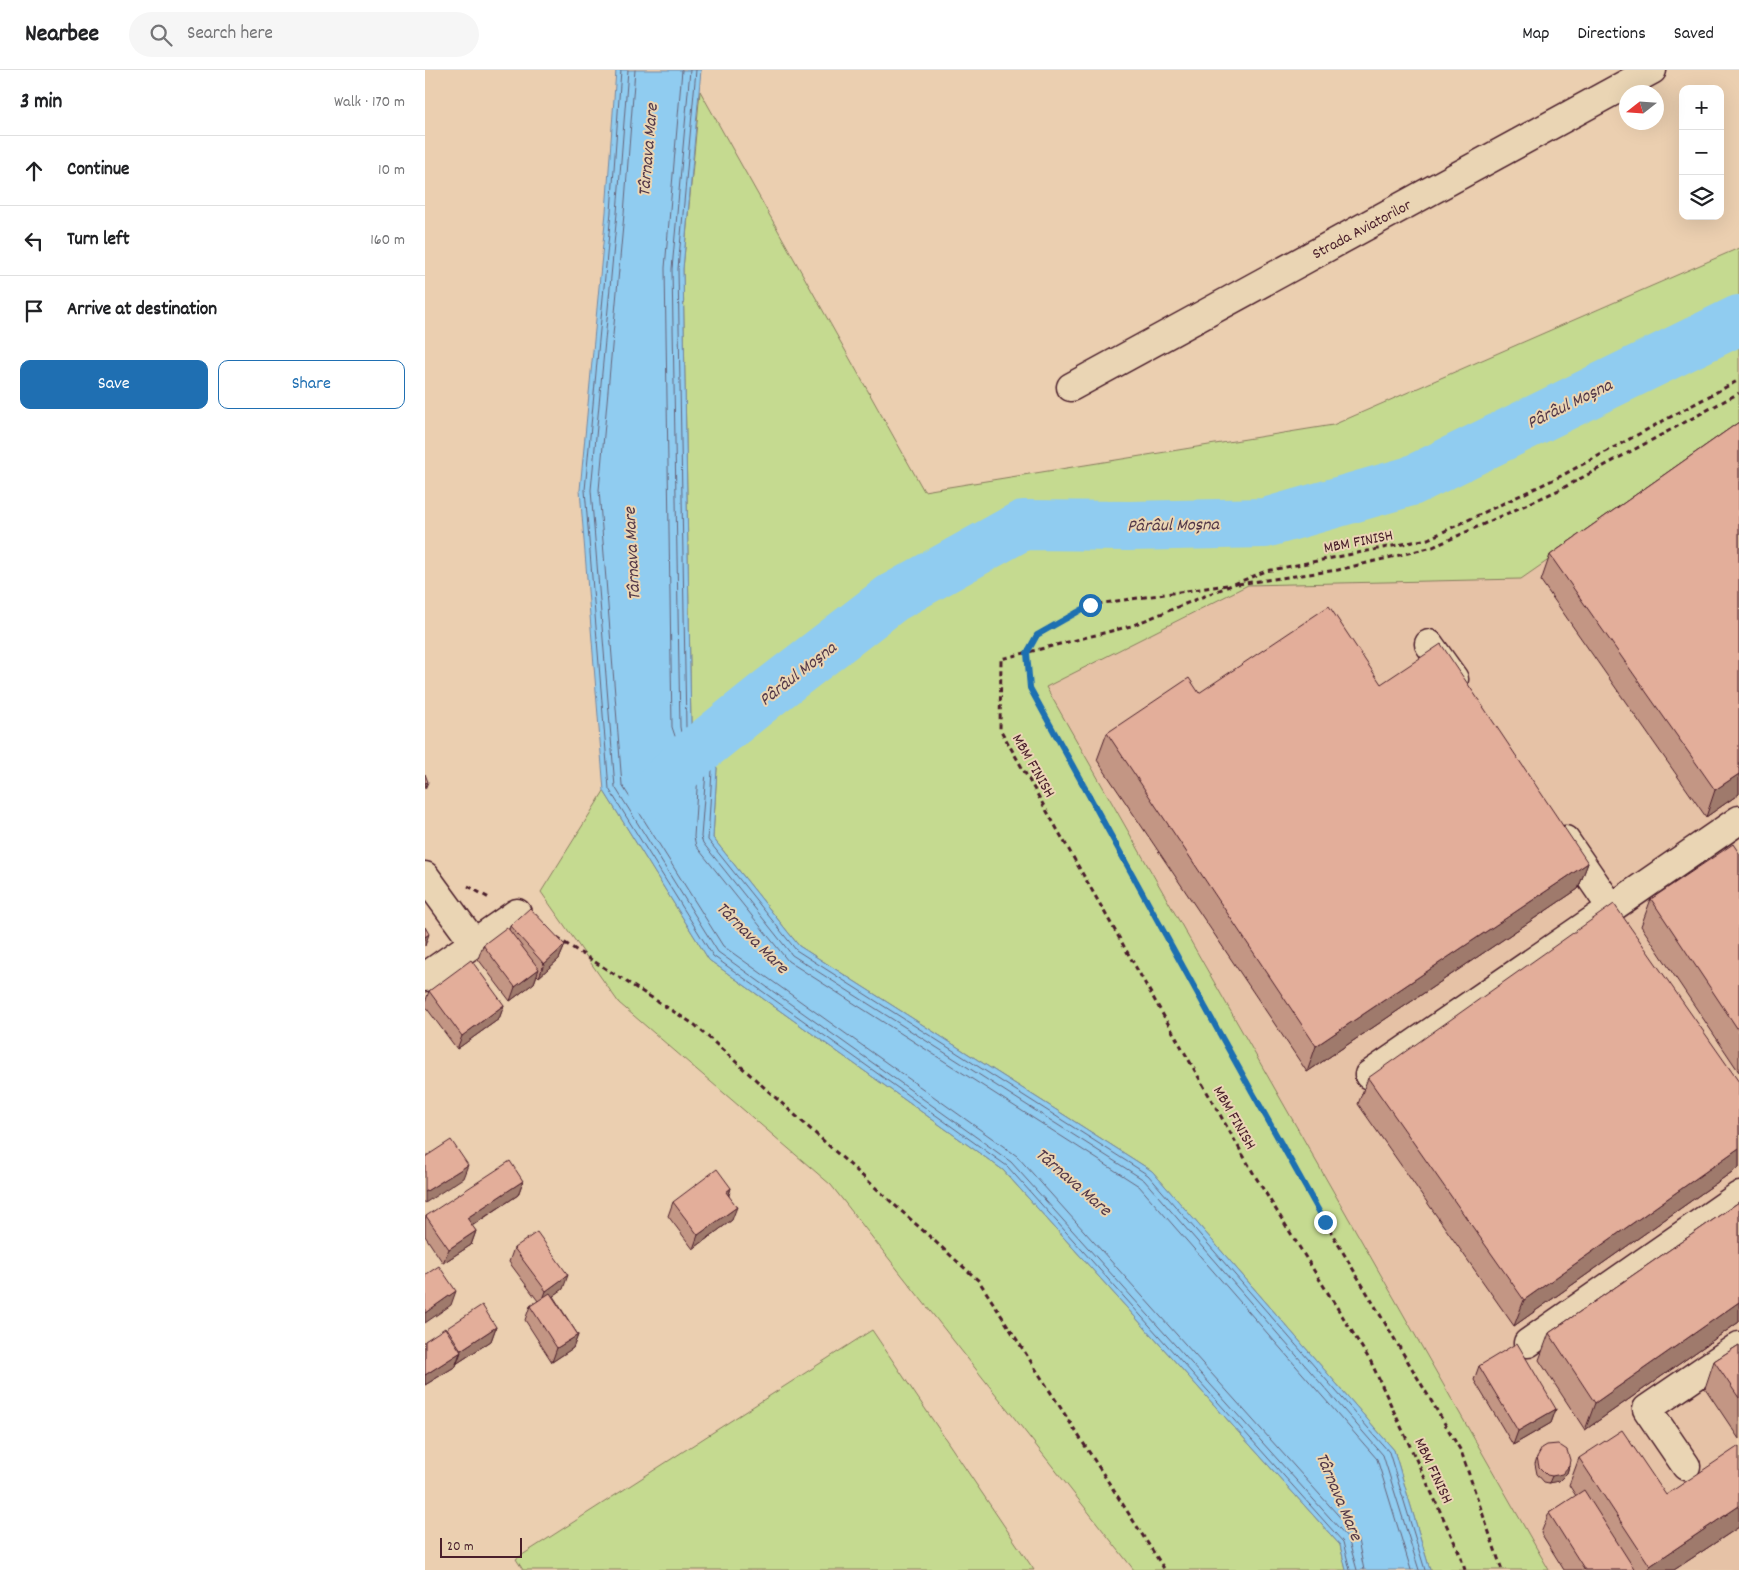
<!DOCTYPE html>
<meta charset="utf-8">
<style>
body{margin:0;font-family:Dekko,sans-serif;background:#f6f6f6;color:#202124}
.controls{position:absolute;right:15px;top:15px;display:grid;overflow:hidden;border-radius:10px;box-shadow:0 5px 20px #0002}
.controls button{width:45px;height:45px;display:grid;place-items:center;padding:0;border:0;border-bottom:1px solid #e0e0e0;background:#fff;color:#202124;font:25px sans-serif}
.compass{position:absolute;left:1194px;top:15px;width:45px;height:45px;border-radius:50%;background:#fff;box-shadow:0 5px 20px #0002;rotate:253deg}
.scale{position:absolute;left:15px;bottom:12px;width:82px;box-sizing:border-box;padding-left:5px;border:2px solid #4a1f2b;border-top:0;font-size:14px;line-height:18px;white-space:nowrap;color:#4a1f2b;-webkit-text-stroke:4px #ead5b4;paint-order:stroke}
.stop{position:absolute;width:15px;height:15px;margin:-11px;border:4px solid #1f6fb2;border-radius:50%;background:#fff}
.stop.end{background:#1f6fb2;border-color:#fff;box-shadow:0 1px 5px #0008}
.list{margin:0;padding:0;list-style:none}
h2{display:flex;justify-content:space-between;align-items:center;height:65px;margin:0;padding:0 20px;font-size:21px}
h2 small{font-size:16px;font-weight:400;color:#757577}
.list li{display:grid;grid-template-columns:32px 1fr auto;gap:15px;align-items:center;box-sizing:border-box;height:70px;padding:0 20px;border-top:1px solid #e0e0e0}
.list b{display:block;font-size:19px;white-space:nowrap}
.list em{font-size:16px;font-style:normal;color:#757577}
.actions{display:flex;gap:10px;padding:15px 20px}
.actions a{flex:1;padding:11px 0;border:1px solid #1f6fb2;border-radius:10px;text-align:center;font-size:18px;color:#1f6fb2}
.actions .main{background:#1f6fb2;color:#fff}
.icon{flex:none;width:28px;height:28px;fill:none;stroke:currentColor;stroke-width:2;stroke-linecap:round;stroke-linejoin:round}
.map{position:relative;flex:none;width:1314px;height:1500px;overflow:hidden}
header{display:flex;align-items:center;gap:30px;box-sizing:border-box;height:70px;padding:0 25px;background:#fff;border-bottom:1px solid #e0e0e0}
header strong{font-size:24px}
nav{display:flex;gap:28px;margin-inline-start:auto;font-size:18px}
.search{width:350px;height:45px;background:#f6f6f6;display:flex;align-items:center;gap:12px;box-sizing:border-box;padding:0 18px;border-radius:28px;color:#757577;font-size:19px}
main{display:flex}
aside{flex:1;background:#fff}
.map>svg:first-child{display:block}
.built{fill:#e6c2a6}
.green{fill:#c5da90;stroke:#887c5e}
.water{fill:#90ccf0;stroke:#7487a1}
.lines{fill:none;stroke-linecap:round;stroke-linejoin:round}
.shore{stroke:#66647a;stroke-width:1}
.river{stroke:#90ccf0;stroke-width:50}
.minor-casing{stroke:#4a1f2b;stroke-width:31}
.path{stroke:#4a1f2b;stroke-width:3;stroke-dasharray:5 4;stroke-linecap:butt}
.minor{stroke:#ead5b4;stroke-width:28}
.wall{fill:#c39684;stroke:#4a1f2b}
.shaded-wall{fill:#9f7a6c;stroke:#4a1f2b}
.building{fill:#e3ae9a;stroke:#4a1f2b}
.route{stroke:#1f6fb2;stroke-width:6}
.labels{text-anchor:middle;stroke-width:4;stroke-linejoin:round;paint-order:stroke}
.street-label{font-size:16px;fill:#4a1f2b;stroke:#ead5b4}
.water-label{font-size:18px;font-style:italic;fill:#543949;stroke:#ead5b4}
</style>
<header>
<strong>Nearbee</strong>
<div class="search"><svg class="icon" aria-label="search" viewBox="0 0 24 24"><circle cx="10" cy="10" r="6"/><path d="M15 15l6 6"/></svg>Search here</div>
<nav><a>Map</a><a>Directions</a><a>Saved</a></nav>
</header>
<main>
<aside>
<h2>3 min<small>Walk · 170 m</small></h2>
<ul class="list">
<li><svg class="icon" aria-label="ahead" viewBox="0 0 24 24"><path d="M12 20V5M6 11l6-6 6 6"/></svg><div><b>Continue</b></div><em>10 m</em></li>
<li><svg class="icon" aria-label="left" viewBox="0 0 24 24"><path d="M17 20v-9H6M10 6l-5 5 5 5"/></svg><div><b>Turn left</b></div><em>160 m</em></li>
<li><svg class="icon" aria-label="arrive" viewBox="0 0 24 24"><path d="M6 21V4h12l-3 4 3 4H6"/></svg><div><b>Arrive at destination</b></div></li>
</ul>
<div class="actions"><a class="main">Save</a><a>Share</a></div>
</aside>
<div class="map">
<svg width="1314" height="1500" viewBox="0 0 1314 1500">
<rect width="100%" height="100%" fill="#ebcfb0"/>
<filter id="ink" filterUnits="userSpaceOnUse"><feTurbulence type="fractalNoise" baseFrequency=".02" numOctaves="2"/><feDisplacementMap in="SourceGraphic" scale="10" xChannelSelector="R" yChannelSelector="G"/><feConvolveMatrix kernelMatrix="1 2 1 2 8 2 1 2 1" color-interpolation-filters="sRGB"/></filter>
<g filter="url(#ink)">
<path class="built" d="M 1314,358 L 1314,1500 L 1124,1500 L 621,617 L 823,515 L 1096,508 Z"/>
<path class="green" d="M 275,21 L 499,421 L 908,355 L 1314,178 L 1314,358 L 1096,509 L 823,515 L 621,617 L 1124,1500 L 1005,1500 L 969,1380 L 727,1101 L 374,876 L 288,768 L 292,698 L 266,657 L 258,199 Z
M 179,721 L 284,890 L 578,1100 L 915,1475 L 921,1500 L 709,1500 L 406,1115 L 194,933 L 116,822 Z
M 447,1260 L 609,1500 L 98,1500 L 91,1489 Z"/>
<path class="water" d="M 191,0 L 276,0 L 258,199 L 266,657 L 292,698 L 288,768 L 374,876 L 727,1101 L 969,1380 L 1005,1500 L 921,1500 L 915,1475 L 578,1100 L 284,890 L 179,721 L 155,420 L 181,142 Z"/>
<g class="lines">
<path class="shore" d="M 196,0 L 186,142 L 160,420 L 184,719 L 288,886 L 582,1096 L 918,1472 L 925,1500
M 203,0 L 192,143 L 166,420 L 190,717 L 293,882 L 586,1092 L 923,1468 L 932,1500
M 210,0 L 199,144 L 174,420 L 197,715 L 298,876 L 592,1086 L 929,1463 L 933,1470 L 939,1500
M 257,0 L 240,198 L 247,657 L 250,666 L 273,703 L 269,767 L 271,776 L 363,891 L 714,1116 L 952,1389 L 986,1500
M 265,0 L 247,199 L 255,657 L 256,663 L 281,701 L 276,767 L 278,773 L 367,885 L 719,1110 L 958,1385 L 994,1500
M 271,0 L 253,199 L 261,657 L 287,700 L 283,770 L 371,880 L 723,1105 L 964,1382 L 1000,1500"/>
<path class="river" d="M 229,723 L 269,683 L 345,622 L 467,528 L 598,455 L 705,456 L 840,453 L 986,411 L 1314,250"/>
<g class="minor-casing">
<path id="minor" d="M 646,317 L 1227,0
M 1004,574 L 1029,609
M 1140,770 L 1186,837
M 0,806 L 49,873
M 0,907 L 92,843
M 944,1005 L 1314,750
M 1103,1273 L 1314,1126
M 1261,1396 L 1222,1339 L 1314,1276"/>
</g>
<path class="path" d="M 813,514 L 913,500 L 1008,477 L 1136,419 L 1314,323
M 802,515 L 665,535 L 612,565 L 602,583 L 605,618 L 796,966 L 900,1152 L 1036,1381 L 1077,1500
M 43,816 L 64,828
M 132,868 L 270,955 L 554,1211 L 740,1500
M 1040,1500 L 1034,1482 L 946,1292 L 830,1106 L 575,659 L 576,589 L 706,556 L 841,501 L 1003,469 L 1136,406 L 1314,310"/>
<use href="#minor" class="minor"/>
</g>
<path class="wall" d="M 1314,352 L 1314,724 L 1281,747 L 1116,511 L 1125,485 Z
M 956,614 L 1163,793 L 1153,819 L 882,1002 L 672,690 L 682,663 L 774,623 Z
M 1314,783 L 1314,1002 L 1216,856 L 1226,829 Z
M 85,856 L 140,875 L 134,889 L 114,907 L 112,905 L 109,913 L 85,931 L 53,889 L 58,875 L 84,860 Z
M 4,921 L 79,935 L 74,949 L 32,979 L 0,936 L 0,933 Z
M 943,1008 L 1314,1012 L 1314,1097 L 1089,1256 L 933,1034 Z
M 98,1111 L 93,1125 L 47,1156 L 51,1161 L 46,1175 L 18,1193 L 0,1166 L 0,1150 L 1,1146 Z
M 306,1118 L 304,1125 L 307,1150 L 268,1179 L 243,1146 L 248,1132 Z
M 1314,1132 L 1314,1252 L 1160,1360 L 1114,1290 L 1124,1263 Z
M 89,1178 L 138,1219 L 128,1226 L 153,1265 L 148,1278 L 127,1292 L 100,1250 L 105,1236 L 113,1231 L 84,1192 Z
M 71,1257 L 66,1271 L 31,1294 L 31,1296 L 0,1315 L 0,1271 L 21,1260 L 22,1258 Z
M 1314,1275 L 1314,1369 L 1280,1318 L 1289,1291 Z
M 1054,1296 L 1131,1339 L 1126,1353 L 1088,1375 L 1049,1310 Z
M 1112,1387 L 1144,1396 L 1142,1403 L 1134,1411 L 1124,1413 L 1119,1412 L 1112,1404 L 1110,1394 Z
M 1154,1388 L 1241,1425 L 1314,1457 L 1249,1500 L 1139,1500 L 1116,1463 L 1124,1443 L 1151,1426 L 1144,1415 Z"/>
<path class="shaded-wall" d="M 1314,704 L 1314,724 L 1281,747 L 1290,720 Z
M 3,712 L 0,719 L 0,713 Z
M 1163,793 L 1153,819 L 882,1002 L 891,976 Z
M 4,864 L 0,876 L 0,867 Z
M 140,875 L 134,889 L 114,907 L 119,894 Z
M 114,899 L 109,913 L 85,931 L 90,917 Z
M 79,935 L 74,949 L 32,979 L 37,966 Z
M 1314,1078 L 1314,1097 L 1089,1256 L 1099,1230 Z
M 43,1095 L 38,1108 L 0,1133 L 0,1122 Z
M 98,1111 L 93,1125 L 37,1162 L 42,1148 Z
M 306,1118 L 301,1132 L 301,1122 Z
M 312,1137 L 307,1150 L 268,1179 L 273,1165 Z
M 51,1161 L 46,1175 L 18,1193 L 24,1179 Z
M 143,1205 L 138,1219 L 116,1235 L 121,1221 Z
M 31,1221 L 26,1235 L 0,1253 L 0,1243 Z
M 1314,1232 L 1314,1252 L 1160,1360 L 1170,1333 Z
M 71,1257 L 66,1271 L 31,1294 L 36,1280 Z
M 153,1265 L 148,1278 L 127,1292 L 132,1278 Z
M 36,1282 L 31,1296 L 0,1315 L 0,1305 Z
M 1131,1339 L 1126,1353 L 1088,1375 L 1093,1361 Z
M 1144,1396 L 1142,1403 L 1134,1411 L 1124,1413 L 1127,1406 Z
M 1314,1436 L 1314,1457 L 1249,1500 L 1223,1500 L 1225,1496 Z"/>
<path class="building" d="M 1314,352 L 1314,704 L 1290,720 L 1125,485 Z
M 904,536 L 956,614 L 1016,574 L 1163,793 L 891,976 L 682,663 L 764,608 L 774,623 Z
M 0,704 L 3,712 L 0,713 Z
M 1308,774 L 1314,783 L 1314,961 L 1226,829 Z
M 1189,834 L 1314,1012 L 1314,1078 L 1099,1230 L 943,1008 Z
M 105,838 L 140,875 L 119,894 L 85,856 Z
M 0,857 L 4,864 L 0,867 Z
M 82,857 L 114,899 L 90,917 L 58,875 Z
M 46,890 L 79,935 L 37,966 L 4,921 Z
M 26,1070 L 43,1095 L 0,1122 L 0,1087 Z
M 85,1091 L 98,1111 L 42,1148 L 51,1161 L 24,1179 L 1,1146 Z
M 292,1099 L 306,1118 L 301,1122 L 312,1137 L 273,1165 L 248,1132 Z
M 1314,1132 L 1314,1232 L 1170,1333 L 1124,1263 Z
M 112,1162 L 143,1205 L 121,1221 L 89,1178 Z
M 14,1196 L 31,1221 L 0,1243 L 0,1205 Z
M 125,1223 L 153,1265 L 132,1278 L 105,1236 Z
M 57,1235 L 71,1257 L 36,1280 L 22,1258 Z
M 20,1258 L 36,1282 L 0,1305 L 0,1271 Z
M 1092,1273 L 1131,1339 L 1093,1361 L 1054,1296 Z
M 1314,1275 L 1314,1328 L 1289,1291 Z
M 1197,1360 L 1241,1425 L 1314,1376 L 1314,1436 L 1225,1496 L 1154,1388 Z
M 1133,1374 L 1142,1380 L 1145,1390 L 1144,1396 L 1137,1404 L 1127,1406 L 1122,1405 L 1114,1397 L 1112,1387 L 1117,1378 L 1122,1375 Z
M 1159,1420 L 1210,1500 L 1160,1500 L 1124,1443 Z"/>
</g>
<g class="lines" filter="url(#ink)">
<path class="route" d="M 665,535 L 612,565 L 602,583 L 605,618 L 796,966 L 900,1152"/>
</g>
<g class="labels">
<g class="street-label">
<text transform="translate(936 158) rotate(-28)" y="6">Strada Aviatorilor</text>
<text transform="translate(933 470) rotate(-11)" y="6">MBM FINISH</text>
<text transform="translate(610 695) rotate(60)" y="6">MBM FINISH</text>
<text transform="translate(811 1047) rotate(60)" y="6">MBM FINISH</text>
<text transform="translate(1010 1400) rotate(65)" y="6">MBM FINISH</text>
</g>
<g class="water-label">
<text transform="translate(222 80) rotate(-85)" y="6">Târnava Mare</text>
<text transform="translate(1144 333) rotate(-26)" y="6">Pârâul Moșna</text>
<text transform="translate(748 454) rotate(-1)" y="6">Pârâul Moșna</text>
<text transform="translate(206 484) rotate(-93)" y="6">Târnava Mare</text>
<text transform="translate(372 603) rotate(-38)" y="6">Pârâul Moșna</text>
<text transform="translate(328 867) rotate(45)" y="6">Târnava Mare</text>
<text transform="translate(649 1111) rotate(41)" y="6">Târnava Mare</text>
<text transform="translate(915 1426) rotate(67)" y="6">Târnava Mare</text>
</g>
</g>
</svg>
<div class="controls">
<button>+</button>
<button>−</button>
<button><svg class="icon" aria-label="layers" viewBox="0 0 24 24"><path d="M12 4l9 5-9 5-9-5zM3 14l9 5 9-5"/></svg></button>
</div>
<svg class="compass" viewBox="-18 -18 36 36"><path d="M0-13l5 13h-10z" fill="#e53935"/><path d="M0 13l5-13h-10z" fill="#757577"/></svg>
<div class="scale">20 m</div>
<div class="stop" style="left:665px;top:535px"></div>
<div class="stop end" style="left:900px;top:1152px"></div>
</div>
</main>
